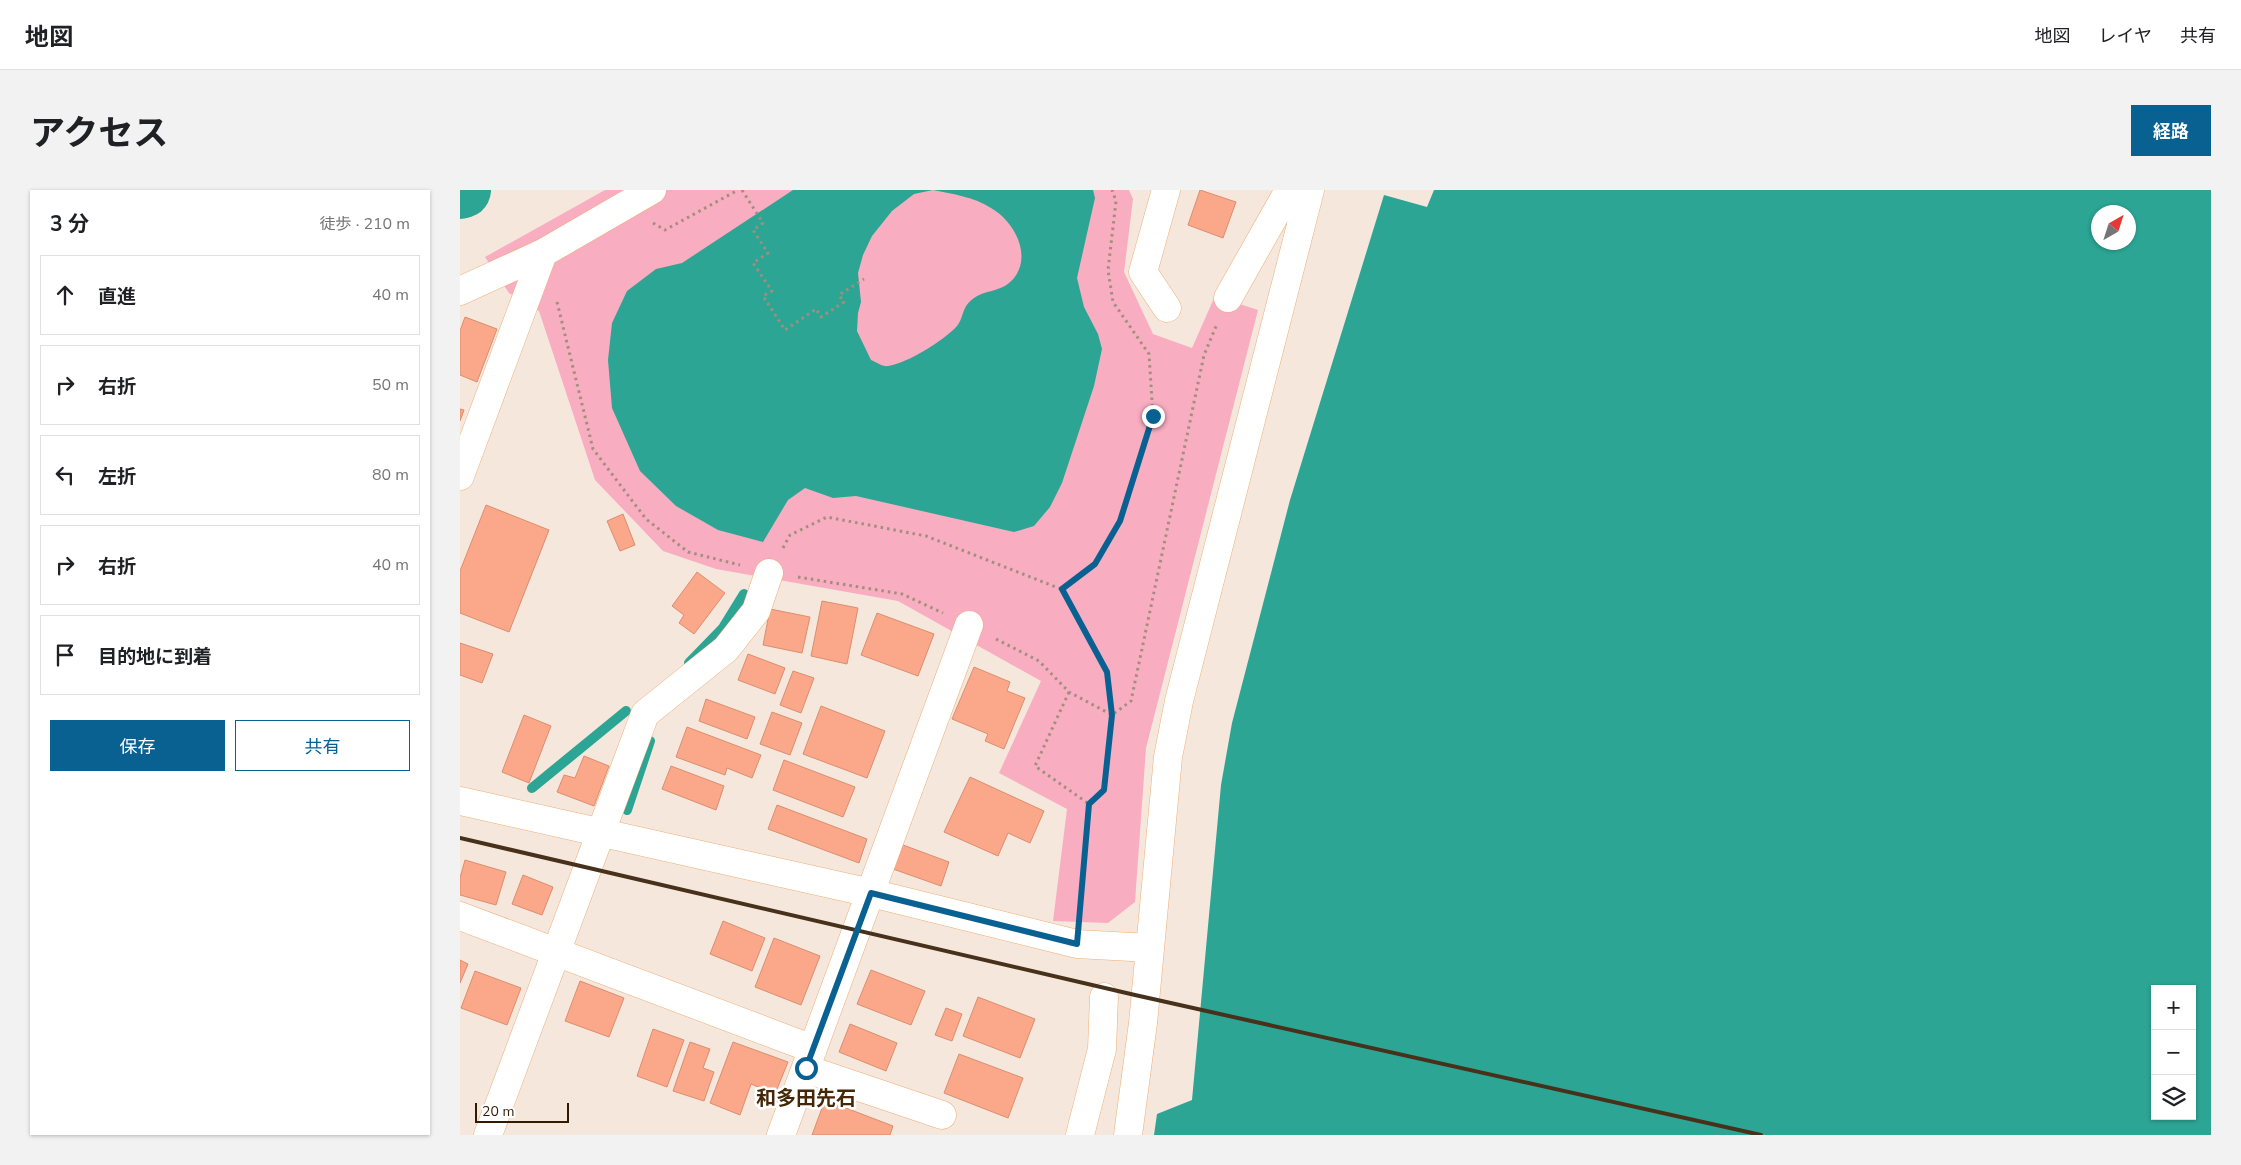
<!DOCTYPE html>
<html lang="ja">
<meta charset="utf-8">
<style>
body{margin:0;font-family:"Nunito Sans","Noto Sans JP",sans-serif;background:#f2f2f2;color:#202124}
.controls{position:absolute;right:15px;bottom:15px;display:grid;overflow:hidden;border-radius:0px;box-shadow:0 1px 4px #0004}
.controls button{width:45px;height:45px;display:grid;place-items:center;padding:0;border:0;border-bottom:1px solid #e0e0e0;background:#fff;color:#202124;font:25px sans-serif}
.compass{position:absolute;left:1631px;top:15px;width:45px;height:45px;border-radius:50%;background:#fff;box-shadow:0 1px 4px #0004;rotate:39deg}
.scale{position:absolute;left:15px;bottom:12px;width:94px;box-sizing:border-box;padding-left:5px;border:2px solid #321a02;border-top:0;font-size:14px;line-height:18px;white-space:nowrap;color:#321a02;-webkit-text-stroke:4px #fff;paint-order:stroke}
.stop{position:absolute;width:15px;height:15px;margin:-11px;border:4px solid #096192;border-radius:50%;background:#fff}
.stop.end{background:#096192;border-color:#fff;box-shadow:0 1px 5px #0008}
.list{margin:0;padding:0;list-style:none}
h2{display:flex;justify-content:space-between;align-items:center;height:65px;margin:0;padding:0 20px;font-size:21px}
h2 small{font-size:16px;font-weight:400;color:#757577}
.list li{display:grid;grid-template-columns:32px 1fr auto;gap:15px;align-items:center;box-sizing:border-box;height:80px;margin:0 10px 10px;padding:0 10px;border:1px solid #e0e0e0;border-radius:0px}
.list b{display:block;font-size:19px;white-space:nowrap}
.list em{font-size:16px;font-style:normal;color:#757577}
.actions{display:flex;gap:10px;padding:15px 20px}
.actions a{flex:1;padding:11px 0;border:1px solid #096192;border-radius:0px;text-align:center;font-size:18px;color:#096192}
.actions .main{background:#096192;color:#fff}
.icon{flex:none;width:28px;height:28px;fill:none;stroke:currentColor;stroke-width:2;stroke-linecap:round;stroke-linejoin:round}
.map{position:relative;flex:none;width:1751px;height:945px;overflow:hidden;border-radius:0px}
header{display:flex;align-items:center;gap:30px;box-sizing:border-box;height:70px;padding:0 25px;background:#fff;border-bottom:1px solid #e0e0e0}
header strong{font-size:24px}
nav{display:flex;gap:28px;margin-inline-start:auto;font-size:18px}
.intro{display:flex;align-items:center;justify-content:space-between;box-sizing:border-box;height:120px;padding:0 30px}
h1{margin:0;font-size:35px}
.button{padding:12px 22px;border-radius:0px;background:#096192;color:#fff;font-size:18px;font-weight:700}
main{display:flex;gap:30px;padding:0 30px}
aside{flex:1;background:#fff;border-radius:0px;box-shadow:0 1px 4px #0004}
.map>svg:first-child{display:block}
.green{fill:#f9adc1}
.water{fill:#2ca594;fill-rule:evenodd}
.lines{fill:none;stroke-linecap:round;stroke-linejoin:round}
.stream{stroke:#2ca594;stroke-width:10}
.river{stroke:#2ca594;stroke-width:56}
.building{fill:#faa889;stroke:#dc8d6e}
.minor-casing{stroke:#efae74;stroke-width:29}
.path{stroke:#a18f7e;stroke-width:3;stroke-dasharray:2.5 4;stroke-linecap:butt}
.minor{stroke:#fff;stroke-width:28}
.rail{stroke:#48311b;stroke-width:4}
.route{stroke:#096192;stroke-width:6}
.labels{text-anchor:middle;stroke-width:5;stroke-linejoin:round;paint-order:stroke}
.quarter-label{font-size:20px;font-weight:bold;fill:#452606;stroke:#fff}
</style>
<header>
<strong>地図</strong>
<nav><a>地図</a><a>レイヤ</a><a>共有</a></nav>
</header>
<div class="intro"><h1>アクセス</h1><a class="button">経路</a></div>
<main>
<aside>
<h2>3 分<small>徒歩 · 210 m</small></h2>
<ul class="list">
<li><svg class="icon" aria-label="ahead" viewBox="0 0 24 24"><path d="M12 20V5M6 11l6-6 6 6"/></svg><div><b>直進</b></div><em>40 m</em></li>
<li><svg class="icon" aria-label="right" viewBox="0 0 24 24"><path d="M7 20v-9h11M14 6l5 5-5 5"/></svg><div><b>右折</b></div><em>50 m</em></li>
<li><svg class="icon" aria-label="left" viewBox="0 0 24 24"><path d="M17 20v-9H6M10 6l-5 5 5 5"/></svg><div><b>左折</b></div><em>80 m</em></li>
<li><svg class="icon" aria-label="right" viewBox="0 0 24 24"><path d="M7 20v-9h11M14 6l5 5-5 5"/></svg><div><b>右折</b></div><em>40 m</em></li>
<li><svg class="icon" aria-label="arrive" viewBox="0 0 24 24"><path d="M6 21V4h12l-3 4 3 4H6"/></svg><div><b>目的地に到着</b></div></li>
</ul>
<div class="actions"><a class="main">保存</a><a>共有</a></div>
</aside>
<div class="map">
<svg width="1751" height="945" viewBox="0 0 1751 945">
<rect width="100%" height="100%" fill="#f5e7dc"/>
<path class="green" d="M 145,0 L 669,0 L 673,9 L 664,82 L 693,144 L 732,158 L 755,106 L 798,120 L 686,558 L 675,712 L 648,733 L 593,731 L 607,619 L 539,583 L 581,491 L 438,411 L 256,379 L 203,361 L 135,290 L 79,121 L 49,103 L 25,67 Z"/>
<path class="water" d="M 333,0 L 473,0 L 454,4 L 432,21 L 412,46 L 403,65 L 398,83 L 401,112 L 398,123 L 397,141 L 411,170 C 416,172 423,177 428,176 C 448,173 483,151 497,136 C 504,128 501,117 514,108 C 523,101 540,101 549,93 C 575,71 556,32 531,18 C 514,7 493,4 473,0 L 633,0 L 635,8 L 617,88 L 624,117 L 638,144 L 642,159 L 634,196 L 602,293 L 590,317 L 574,336 L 554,342 L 396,306 L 373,308 L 345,298 L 328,310 L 303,352 L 258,340 L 216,316 L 180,281 L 152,218 L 148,170 L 152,133 L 167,101 L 196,79 L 222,73 Z
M 974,0 L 1751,0 L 1751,945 L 694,945 L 697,924 L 732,910 L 761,595 L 772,533 L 830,310 L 924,5 L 967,17 ZM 1638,22 L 1668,22 L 1668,52 L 1638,52 ZM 1695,799 L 1732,799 L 1732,926 L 1695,926 Z"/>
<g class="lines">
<path class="stream" d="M 229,473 L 263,438 L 284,404
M 72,598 L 166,521
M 167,620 L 190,551"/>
<path class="river" d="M 0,1 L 3,0"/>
</g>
<path class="building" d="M 740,0 L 776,12 L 763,48 L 728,35 Z
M 5,127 L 37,139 L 17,192 L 0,185 L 0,141 Z
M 0,219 L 4,220 L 0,231 Z
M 26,315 L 89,340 L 49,442 L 0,423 L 0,381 Z
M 163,324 L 175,355 L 160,361 L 147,331 Z
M 237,382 L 265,403 L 234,444 L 219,433 L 224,425 L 212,416 Z
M 362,411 L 398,418 L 387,474 L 351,466 Z
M 310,419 L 350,427 L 342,463 L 303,455 Z
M 417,423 L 474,444 L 458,486 L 401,465 Z
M 0,453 L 33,464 L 22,493 L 0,485 Z
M 288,464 L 325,478 L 315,504 L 278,490 Z
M 514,477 L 550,492 L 547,501 L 565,508 L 544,559 L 525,551 L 528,544 L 492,529 Z
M 333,481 L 354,488 L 341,523 L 320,515 Z
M 246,509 L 295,527 L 287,549 L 239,531 Z
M 361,516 L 425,541 L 407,588 L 343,564 Z
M 312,522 L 342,533 L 330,565 L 300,554 Z
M 64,525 L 91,536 L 69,593 L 42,582 Z
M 227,537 L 301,565 L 292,588 L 267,578 L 265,585 L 216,567 Z
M 124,566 L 149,576 L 134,616 L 97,602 L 104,585 L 115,588 Z
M 324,570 L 395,597 L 383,627 L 313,600 Z
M 211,576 L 264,596 L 256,620 L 202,599 Z
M 510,587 L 584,621 L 570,653 L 548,643 L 538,666 L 484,642 Z
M 317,615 L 407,649 L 399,673 L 308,639 Z
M 443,655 L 489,672 L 481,696 L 433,679 Z
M 5,670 L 46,682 L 36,715 L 0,705 L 0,688 Z
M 63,685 L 93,697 L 82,725 L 52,714 Z
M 263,731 L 305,748 L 292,781 L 250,764 Z
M 314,748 L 360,766 L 341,815 L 295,797 Z
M 0,770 L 8,774 L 0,793 Z
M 411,780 L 465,801 L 451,835 L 397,814 Z
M 15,781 L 61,798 L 47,835 L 1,818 Z
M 120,791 L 164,808 L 149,847 L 105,831 Z
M 518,807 L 575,829 L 560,868 L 503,846 Z
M 486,818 L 502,824 L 492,851 L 475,845 Z
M 390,834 L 437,853 L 426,881 L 379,862 Z
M 193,839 L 224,850 L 207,897 L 177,886 Z
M 230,852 L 250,859 L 243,878 L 254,882 L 244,911 L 213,901 Z
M 273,852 L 328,872 L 315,904 L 291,894 L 280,925 L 250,913 Z
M 499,864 L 563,888 L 548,928 L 484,903 Z
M 365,910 L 433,936 L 430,945 L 352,945 Z"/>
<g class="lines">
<g class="minor-casing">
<path id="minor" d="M 706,0 L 683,82 L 707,118
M 0,101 L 83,63 L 192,0
M 768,108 L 829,0
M 0,286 L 83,63
M 0,611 L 411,703 L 617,754 L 690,758
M 0,726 L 353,859
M 346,879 L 482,925
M 28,945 L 185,524 L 266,459 L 296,421 L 309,383
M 321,945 L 509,435
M 620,945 L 642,859 L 644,807
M 668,945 L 683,833 L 708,567 L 719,511 L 850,0"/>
</g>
<path class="path" d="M 282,0 L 303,33 L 293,40 L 308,63 L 293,73 L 312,101 L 303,106 L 325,140 L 356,119 L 361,127 L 384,112 L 379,105 L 404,89
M 193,33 L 205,40 L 278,0
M 97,112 L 133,259 L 186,329 L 228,362 L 280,375
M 323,358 L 330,345 L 367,327 L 466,346 L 601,399 L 635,374 L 661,331 L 693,226 L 689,164 L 653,112 L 648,80 L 656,11 L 652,0
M 338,387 L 442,404 L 483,423
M 601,399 L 647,482 L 652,525 L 644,600 L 629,614 L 620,724
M 536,449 L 579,471 L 609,502 L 652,525 L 671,511 L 744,165 L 757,134
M 609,502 L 575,576 L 629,614"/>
<use href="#minor" class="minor"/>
<path class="rail" d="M 0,648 L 675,805 L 1301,945"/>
</g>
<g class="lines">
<path class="route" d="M 346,878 L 411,703 L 617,754 L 629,614 L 644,600 L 652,525 L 647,482 L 602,399 L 635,374 L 660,331 L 693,226"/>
</g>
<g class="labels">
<g class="quarter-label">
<text x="346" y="915">和多田先石</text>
</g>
</g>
</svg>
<div class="controls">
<button>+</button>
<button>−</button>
<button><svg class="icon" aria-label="layers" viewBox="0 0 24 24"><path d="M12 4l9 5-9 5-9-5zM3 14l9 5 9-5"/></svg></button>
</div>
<svg class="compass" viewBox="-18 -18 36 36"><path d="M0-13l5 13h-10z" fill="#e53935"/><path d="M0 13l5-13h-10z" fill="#757577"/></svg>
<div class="scale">20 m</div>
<div class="stop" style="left:346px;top:878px"></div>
<div class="stop end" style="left:693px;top:226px"></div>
</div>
</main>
